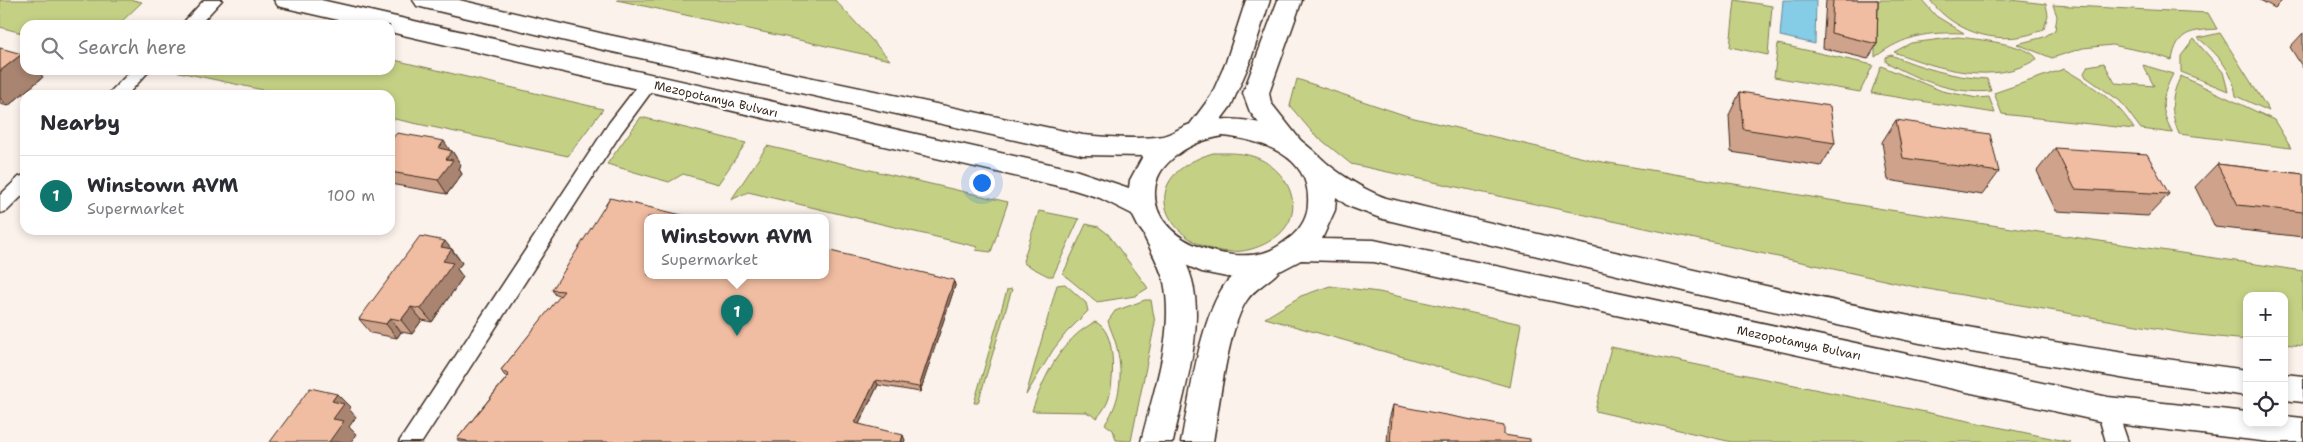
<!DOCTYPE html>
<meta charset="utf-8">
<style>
body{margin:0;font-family:"Shantell Sans",sans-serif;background:#f2f2f3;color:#2b2b33}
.controls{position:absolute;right:15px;bottom:15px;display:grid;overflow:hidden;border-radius:10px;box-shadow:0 2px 8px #0003}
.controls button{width:45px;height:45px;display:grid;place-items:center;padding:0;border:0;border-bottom:1px solid #e1e1e2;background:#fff;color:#2b2b33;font:25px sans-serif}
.you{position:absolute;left:981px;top:182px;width:18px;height:18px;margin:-12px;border:4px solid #fff;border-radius:50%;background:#1a73e8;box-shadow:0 0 0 8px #1a73e833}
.badge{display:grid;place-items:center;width:32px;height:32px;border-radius:50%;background:#0f766e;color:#fff;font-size:16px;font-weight:700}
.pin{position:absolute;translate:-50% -41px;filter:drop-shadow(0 1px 2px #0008)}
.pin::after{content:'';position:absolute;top:26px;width:18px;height:15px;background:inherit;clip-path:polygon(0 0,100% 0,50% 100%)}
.popup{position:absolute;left:644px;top:214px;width:185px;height:65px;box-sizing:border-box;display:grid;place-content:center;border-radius:10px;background:#fff;filter:drop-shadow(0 1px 4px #0005);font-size:16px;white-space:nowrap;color:#7c7c81}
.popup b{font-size:19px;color:#2b2b33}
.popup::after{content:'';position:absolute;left:50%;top:100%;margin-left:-10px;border:10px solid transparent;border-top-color:#fff}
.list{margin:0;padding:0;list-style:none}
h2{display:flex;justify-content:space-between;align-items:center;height:65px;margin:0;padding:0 20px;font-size:21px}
h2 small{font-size:16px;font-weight:400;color:#7c7c81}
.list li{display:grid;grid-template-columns:32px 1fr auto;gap:15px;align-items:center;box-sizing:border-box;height:80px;padding:0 20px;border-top:1px solid #e1e1e2}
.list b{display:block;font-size:19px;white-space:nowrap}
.list p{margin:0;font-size:16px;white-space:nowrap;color:#7c7c81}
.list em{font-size:16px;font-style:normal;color:#7c7c81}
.icon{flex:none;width:28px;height:28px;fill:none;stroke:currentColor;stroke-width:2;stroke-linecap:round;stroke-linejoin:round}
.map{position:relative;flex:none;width:2303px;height:442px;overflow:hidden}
.search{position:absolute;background:#fff;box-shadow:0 2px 8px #0003;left:20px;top:20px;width:375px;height:55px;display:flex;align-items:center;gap:12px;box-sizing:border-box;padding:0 18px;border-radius:15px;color:#7c7c81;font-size:19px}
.panel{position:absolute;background:#fff;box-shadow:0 2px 8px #0003;left:20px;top:90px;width:375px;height:145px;border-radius:15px}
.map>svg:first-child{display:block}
.green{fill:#c4d185;stroke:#807e52}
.water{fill:#85cce6;stroke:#678b96}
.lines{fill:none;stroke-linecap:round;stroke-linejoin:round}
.minor-casing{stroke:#3b2a1e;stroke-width:3}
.secondary-casing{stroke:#3b2a1e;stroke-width:3}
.primary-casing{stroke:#3b2a1e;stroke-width:3}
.minor{fill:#fff;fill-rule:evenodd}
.secondary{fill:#fff;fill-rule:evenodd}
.primary{fill:#fff;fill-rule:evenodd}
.wall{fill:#cfa38b;stroke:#3b2a1e}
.shaded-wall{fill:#a98471;stroke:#3b2a1e}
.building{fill:#f1bda2;stroke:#3b2a1e}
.labels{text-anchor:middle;stroke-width:4;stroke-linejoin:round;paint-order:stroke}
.street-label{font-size:12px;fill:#3b2a1e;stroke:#fff}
</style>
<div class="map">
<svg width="2303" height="442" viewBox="0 0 2303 442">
<rect width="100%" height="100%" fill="#fcf2ec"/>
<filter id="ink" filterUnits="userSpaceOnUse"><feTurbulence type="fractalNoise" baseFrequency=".02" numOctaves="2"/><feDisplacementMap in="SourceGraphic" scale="10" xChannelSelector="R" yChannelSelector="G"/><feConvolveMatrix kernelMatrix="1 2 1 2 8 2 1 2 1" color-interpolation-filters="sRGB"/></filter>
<g filter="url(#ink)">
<path class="green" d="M 0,0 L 133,0 L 142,2 L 118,25 L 25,25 L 25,34 L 0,27 Z
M 617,0 L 835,0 L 890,60 Z
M 1735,0 L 1772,6 L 1768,55 L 1730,47 Z
M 1875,0 L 1922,0 L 1936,16 L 1964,33 C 1927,32 1905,35 1875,57 Z
M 1930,0 L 2011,0 L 2046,4 L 2048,15 L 2044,29 C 2005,48 1956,35 1930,0 Z
M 2053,5 L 2208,13 L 2217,29 C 2191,31 2177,31 2172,60 L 2147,52 L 2112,45 L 2083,48 L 2052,58 L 2017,44 L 2044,37 L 2055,30 L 2057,16 Z
M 2220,33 L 2269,111 L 2236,96 C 2233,71 2217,53 2198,38 Z
M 1958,37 C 1974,39 2030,44 2037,59 C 1993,86 1939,69 1894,52 L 1911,43 Z
M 2194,39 L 2223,72 L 2228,91 L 2181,72 L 2181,56 Z
M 1778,44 L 1873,65 L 1860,92 L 1774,77 Z
M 1891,55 C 1923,68 1952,77 1987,79 L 1991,91 C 1954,95 1917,79 1886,62 L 1886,57 Z
M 390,59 L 603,109 L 568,156 L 390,118 L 390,95 L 286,95 L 170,70 L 390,70 Z
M 2104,63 L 2115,83 L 2154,86 L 2143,65 L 2173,74 C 2161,98 2159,108 2173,133 L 2141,129 L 2120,101 L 2086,77 L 2084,73 L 2088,66 Z
M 1881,66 L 1942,91 L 1977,98 L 1989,97 L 1995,113 L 1871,93 Z
M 2064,69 C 2091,85 2118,101 2134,129 L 2002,114 L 1994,93 Z
M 2181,76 L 2274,120 L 2291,148 L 2179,134 C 2170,112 2170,97 2181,76 Z
M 1297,79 L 1410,117 L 1597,161 L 1883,209 L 2303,271 L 2303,346 L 2284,344 L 2284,296 L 2247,296 L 2247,340 L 2189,334 L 1916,287 L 1351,164 L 1313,133 L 1290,106 Z
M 641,117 L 746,143 L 718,184 L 683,174 L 669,182 L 607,164 Z
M 767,146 L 1008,202 L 991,252 L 975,250 L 978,247 L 748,192 L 731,200 Z
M 1213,153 C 1227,153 1241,152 1255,157 C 1290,170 1310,215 1273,239 C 1202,287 1105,186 1213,153 Z
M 1039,211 L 1079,219 L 1053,276 L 1048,276 L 1025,264 L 1023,261 Z
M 1086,224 L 1099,227 L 1108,234 L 1148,288 L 1135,296 L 1097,302 L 1063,274 Z
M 1065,284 L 1086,303 L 1088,311 L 1066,333 L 1053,350 L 1026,395 L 1057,285 Z
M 1330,286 L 1379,292 L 1521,324 L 1510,387 L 1265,318 L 1301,296 Z
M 1012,289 L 978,403 L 974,403 L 1007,290 Z
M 1145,300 L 1151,300 L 1155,323 L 1131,441 L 1116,440 L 1113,430 L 1105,424 C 1122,400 1123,371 1116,344 C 1114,336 1110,329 1108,321 L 1115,311 Z
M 1095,322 C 1117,330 1114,380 1109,398 C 1107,405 1102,412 1097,418 L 1086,412 L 1032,411 C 1044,377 1061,339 1095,322 Z
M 1611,347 L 2070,442 L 1732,442 L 1595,411 Z"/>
<path class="water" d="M 1783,0 L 1816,0 L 1815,44 L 1780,36 Z"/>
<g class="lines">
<g class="minor-casing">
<path id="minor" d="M 204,0 L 222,0 L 199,25 L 181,25 Z
M 132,70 L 150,70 L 127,95 L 107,95 Z
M 648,78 L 654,80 L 657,84 L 654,88 L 621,133 L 422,442 L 399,442 L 609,123 L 642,80 Z
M 25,175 L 25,193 L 7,211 L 0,213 L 0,195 L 19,177 Z
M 2108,401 L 2115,404 L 2128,442 L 2106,442 L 2097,410 L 2101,404 Z"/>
</g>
<g class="secondary-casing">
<path id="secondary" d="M 1246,0 L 1270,0 L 1250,62 L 1231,106 L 1207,138 L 1198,140 L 1189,138 L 1185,131 L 1211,96 L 1226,62 Z
M 1278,0 L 1302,0 L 1269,93 L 1271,103 L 1305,146 L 1301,153 L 1292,156 L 1283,153 L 1250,112 L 1243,93 Z
M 1158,225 L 1168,228 C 1177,245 1187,262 1192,280 C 1205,329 1183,394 1173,442 L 1141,442 C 1153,392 1175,334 1164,282 C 1160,266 1151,251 1144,236 L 1148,228 Z
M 1271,251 L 1281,254 L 1285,262 C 1277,279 1257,285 1247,300 C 1228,327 1219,407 1213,442 L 1181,442 C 1190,397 1199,321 1225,284 C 1234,273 1258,255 1271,251 Z"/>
</g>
<g class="primary-casing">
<path id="primary" d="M 274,0 L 321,0 L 1072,169 L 1129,188 L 1130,180 L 1143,156 L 1083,155 L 604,50 L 425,8 L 417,6 L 413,0 L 459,0 L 604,34 L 1083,135 C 1107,137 1140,140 1163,136 C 1171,134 1180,128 1188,125 C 1219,116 1247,118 1278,128 C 1294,134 1306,144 1319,156 C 1335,172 1364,190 1386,198 C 1563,240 1741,283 1920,318 C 2028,339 2137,356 2247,370 L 2247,396 L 2138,381 L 1920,343 L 1705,296 L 1383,219 L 1348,206 L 1336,197 L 1335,210 L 1322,239 L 1374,240 L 2108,397 L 2247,412 L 2247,423 L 2284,423 L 2284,416 L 2303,418 L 2303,442 L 2270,442 L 2108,423 L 1374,262 L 1301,260 L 1282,270 L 1250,278 L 1227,277 L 1202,272 L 1169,258 L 1151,244 L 1138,226 L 1132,214 L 1100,198 L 1071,189 L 390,32 L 390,25 L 360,25 L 286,8 L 278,6 ZM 1223,136 C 1261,140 1311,155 1308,203 C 1308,216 1302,227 1292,236 C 1283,243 1274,250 1263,253 C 1224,263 1152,240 1155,191 C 1156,177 1161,169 1172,159 C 1188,145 1202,140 1223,136 Z
M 2284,374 L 2303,376 L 2303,402 L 2284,400 Z"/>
</g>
<use href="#minor" class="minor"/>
<use href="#secondary" class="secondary"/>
<use href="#primary" class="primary"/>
</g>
<path class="wall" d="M 1826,0 L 1878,0 L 1877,44 L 1868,59 L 1823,48 Z
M 2260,0 L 2283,0 L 2275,8 Z
M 2303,33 L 2303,68 L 2290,47 Z
M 0,48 L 25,70 L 37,70 L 43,77 L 8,106 L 0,104 Z
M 1740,92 L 1835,143 L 1821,166 L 1731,152 L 1729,115 Z
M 1896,120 L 1999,172 L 1982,195 L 1888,180 L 1882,142 Z
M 390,140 L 452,151 L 461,165 L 459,169 L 462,174 L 447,194 L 390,184 Z
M 2055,148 L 2169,194 L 2148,216 L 2056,211 L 2037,171 Z
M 2217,164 L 2303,174 L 2303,237 L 2215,227 L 2195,187 Z
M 451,249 L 452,249 L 462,263 L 457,269 L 463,277 L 432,322 L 422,320 L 412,334 L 401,332 L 397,338 L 371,333 L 359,319 Z
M 954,280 L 955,286 L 920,392 L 878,385 L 859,424 L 905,440 L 904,442 L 459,442 L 457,439 L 507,377 L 504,375 L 501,370 L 561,296 L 556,295 L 552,290 Z
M 1393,405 L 1504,435 L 1530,442 L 1387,442 L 1389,420 Z"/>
<path class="shaded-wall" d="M 22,54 L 25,57 L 25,70 L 37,70 L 43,77 L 8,106 L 0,98 L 0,71 Z
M 444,141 L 451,152 L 452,151 L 461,165 L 459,169 L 462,174 L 447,194 L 438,180 L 439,148 Z
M 445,241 L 462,263 L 457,269 L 463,277 L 432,322 L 421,309 L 443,261 L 441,247 Z
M 954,280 L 955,286 L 920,392 L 919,387 Z
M 411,307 L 422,320 L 412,334 L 401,320 Z
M 390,318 L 401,332 L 397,338 L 386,324 Z
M 876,380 L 878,385 L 857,428 L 855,423 Z
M 337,394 L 350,407 L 349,409 L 356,417 L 349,427 L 356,434 L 351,442 L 329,442 L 333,419 L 332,401 Z
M 903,435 L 905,440 L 904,442 L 901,442 Z"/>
<path class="building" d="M 1833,0 L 1878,0 L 1877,44 L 1831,33 Z
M 0,48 L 22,54 L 0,71 Z
M 1740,92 L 1830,106 L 1835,143 L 1743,129 Z
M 1896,120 L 1990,134 L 1999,172 L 1903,158 Z
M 397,133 L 444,141 L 439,148 L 452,151 L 446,159 L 453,160 L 438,180 L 390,172 L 390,140 L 391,140 Z
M 2055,148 L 2147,154 L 2169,194 L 2075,189 Z
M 2217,164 L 2303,174 L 2303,212 L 2238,205 Z
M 610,198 L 690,217 L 648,217 L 648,275 L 826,275 L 826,250 L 954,280 L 919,387 L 876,380 L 855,423 L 903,435 L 901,442 L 467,442 L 467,441 L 457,439 L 509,375 L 501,370 L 564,291 L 552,290 Z
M 420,236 L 445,241 L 441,247 L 452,249 L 443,261 L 453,263 L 421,309 L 411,307 L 401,320 L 390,318 L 386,324 L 359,319 Z
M 310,388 L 337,394 L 332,401 L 344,404 L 333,419 L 344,421 L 329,442 L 270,442 Z
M 1393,405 L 1504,426 L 1504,435 L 1530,439 L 1530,442 L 1390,442 Z"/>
</g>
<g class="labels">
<g class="street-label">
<text transform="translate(716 99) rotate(13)" y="4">Mezopotamya Bulvarı</text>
<text transform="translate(1799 343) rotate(12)" y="4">Mezopotamya Bulvarı</text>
</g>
</g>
</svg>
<div class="controls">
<button>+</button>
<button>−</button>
<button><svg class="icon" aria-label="locate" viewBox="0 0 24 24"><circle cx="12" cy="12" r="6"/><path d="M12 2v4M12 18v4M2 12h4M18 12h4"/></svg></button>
</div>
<div class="you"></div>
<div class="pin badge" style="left:737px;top:336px">1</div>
<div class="popup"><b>Winstown AVM</b>Supermarket</div>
<div class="search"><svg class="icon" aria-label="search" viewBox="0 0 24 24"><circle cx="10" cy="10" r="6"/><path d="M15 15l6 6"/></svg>Search here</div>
<section class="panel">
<h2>Nearby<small></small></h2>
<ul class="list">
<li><span class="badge">1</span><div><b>Winstown AVM</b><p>Supermarket</p></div><em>100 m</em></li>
</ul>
</section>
</div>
